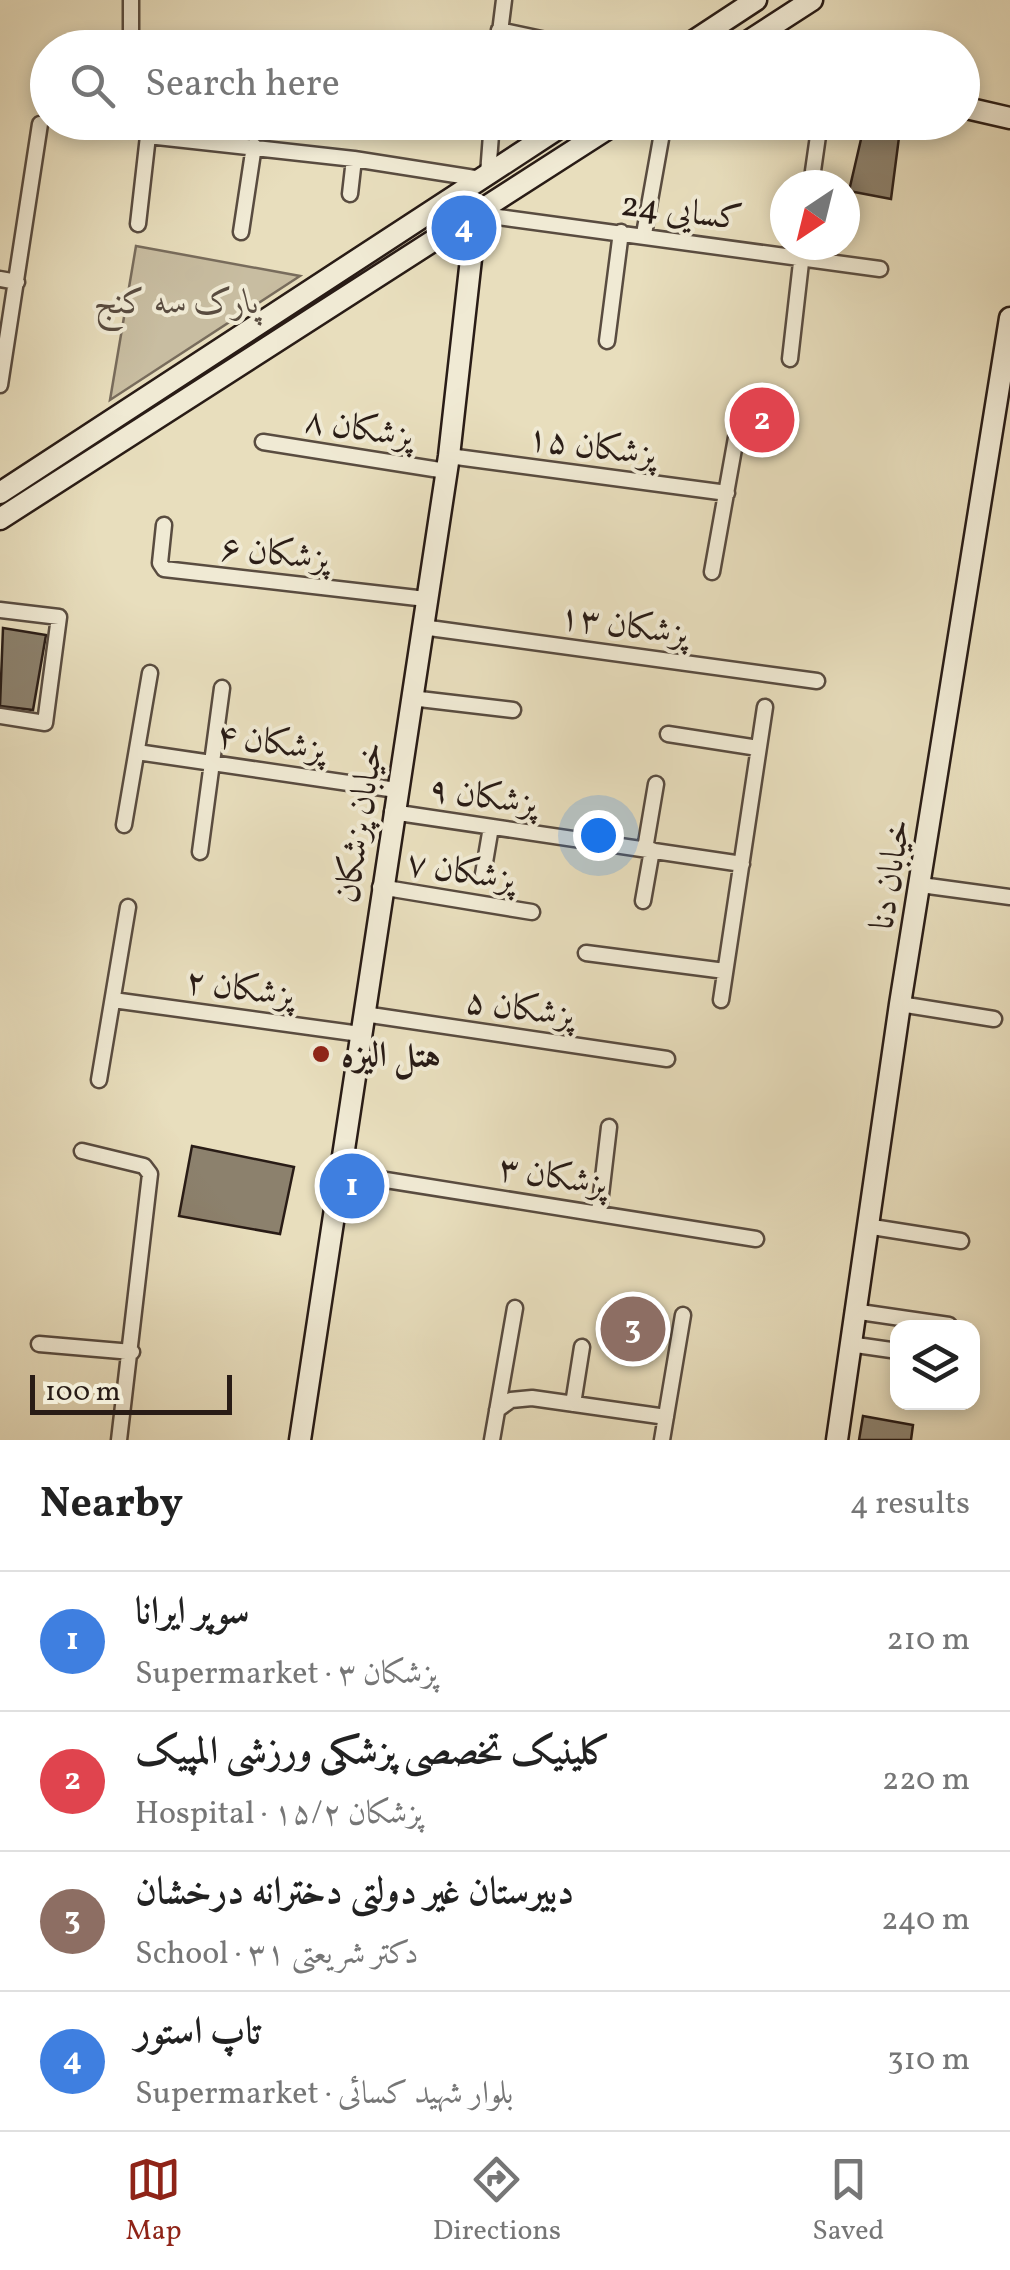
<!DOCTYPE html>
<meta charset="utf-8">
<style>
body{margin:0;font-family:Vollkorn,Amiri,serif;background:#f6f6f6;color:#222}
.controls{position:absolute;right:30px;bottom:30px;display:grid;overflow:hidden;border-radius:20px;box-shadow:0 5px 15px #0003}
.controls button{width:90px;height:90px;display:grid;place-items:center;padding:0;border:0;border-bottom:2px solid #e0e0e0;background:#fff;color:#222;font:50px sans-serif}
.compass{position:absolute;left:770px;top:170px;width:90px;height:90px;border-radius:50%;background:#fff;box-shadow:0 5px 15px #0003;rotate:215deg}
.scale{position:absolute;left:30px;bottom:25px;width:202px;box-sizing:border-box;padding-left:10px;border:5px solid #291c16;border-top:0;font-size:28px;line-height:35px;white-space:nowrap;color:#291c16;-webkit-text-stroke:8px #f0ead4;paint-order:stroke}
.you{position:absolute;left:598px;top:835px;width:35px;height:35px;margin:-25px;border:8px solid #fff;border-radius:50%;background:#1a73e8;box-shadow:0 0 0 15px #1a73e833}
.badge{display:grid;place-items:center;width:65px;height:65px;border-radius:50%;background:#8f2418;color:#fff;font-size:32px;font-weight:700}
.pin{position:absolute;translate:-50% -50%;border:5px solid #fff;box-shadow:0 2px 10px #0006}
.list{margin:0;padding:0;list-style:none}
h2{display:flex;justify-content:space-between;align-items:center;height:130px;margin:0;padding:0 40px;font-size:42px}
h2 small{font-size:32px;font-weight:400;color:#767676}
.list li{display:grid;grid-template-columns:65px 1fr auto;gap:30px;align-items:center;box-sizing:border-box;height:140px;padding:0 40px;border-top:2px solid #e0e0e0}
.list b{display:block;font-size:38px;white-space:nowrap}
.list p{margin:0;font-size:32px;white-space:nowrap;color:#767676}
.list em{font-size:32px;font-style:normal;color:#767676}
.icon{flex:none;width:55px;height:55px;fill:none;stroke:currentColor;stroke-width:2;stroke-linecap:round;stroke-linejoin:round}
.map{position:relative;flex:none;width:1010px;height:1440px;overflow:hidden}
.search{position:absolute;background:#fff;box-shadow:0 5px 15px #0003;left:30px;right:30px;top:30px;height:110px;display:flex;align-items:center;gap:25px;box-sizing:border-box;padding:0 35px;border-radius:55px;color:#767676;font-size:38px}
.sheet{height:690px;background:#fff}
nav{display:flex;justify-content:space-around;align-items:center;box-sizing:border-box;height:140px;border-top:2px solid #e0e0e0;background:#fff;font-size:28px;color:#767676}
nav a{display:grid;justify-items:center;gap:5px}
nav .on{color:#8f2418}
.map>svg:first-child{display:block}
.green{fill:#c8bda1;stroke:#786c5c;stroke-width:2.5}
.building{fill:#8c816d;stroke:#291c16;stroke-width:2.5}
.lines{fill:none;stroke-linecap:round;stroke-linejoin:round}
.street-casing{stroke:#594c40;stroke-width:19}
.secondary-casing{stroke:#291c16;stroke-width:25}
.street{stroke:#f0ead4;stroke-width:14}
.secondary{stroke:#f0ead4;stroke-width:20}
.poi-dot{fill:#8f2418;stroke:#f0ead4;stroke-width:4}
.labels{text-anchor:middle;stroke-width:8;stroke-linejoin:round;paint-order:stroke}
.street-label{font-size:35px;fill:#291c16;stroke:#f0ead4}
.park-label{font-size:35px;font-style:italic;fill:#594c40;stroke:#f0ead4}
.poi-label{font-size:35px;font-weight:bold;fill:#291c16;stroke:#f0ead4;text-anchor:start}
</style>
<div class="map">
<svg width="1010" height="1440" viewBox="0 0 1010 1440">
<rect width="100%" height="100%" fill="#e8debd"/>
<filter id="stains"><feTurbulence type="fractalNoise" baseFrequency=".002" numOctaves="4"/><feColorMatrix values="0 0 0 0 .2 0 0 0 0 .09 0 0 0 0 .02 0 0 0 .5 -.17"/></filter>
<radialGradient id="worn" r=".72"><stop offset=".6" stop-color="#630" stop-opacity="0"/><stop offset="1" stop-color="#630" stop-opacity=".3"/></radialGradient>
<path class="green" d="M 136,246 L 300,276 L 110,400 Z"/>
<path class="building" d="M 865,122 L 901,122 L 891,199 L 849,191 Z
M 3,628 L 46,635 L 33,710 L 0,706 Z
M 192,1146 L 294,1167 L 280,1234 L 179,1216 Z
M 607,1304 L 641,1308 L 636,1339 L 602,1334 Z
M 863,1416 L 913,1425 L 911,1440 L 859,1440 Z"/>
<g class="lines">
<g class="street-casing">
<path id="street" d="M 131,0 L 131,48
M 499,30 L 584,48
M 498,48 L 504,0
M 137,122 L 148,136
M 148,136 L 354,159 L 481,179
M 488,174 L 492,122
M 811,185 L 820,122
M 350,194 L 354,159
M 476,214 L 880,269
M 138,224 L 148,136
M 241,232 L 254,146
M 644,234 L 664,122
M 0,279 L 17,282
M 607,341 L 621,232
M 790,359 L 803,245
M 0,385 L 40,124
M 263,442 L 446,471
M 449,456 L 727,493
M 164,525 L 160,563 L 164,569 L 426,599
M 712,572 L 739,421
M 0,610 L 59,617 L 45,723 L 0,716
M 422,627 L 817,681
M 411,698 L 513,710
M 668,734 L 758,748
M 137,752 L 396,790
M 392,812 L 742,864
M 124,825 L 150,673
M 645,849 L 656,784
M 200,852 L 222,688
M 483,874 L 491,827
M 921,885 L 1010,897
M 380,887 L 532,912
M 643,901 L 652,850
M 586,953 L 725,971
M 113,1000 L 360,1034
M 721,1000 L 765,707
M 900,1004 L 994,1019
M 364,1014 L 667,1059
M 99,1080 L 128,907
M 82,1151 L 144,1166 L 150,1174 L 119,1440
M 342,1173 L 756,1239
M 599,1212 L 609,1127
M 866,1226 L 961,1241
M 853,1311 L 949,1325
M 39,1344 L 132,1352
M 849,1344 L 898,1351
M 573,1404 L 582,1347
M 497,1410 L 511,1400 L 532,1398 L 666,1417
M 492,1440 L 515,1308
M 662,1440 L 683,1315"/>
</g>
<g class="secondary-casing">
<path id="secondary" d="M 683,48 L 756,0
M 738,48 L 812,0
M 962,107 L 1010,118
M 0,493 L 568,122
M 0,519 L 618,122
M 300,1440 L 449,456 L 476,214
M 837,1440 L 900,1004 L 1010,318"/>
</g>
<use href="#street" class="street"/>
<use href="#secondary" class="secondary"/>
</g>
<circle class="poi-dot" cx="321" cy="1054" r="10"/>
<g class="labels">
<g class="street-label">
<text transform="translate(682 210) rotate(7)" y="12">کسایی 24</text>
<text transform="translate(359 427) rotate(9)" y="12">۸ پزشکان</text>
<text transform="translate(592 445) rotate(8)" y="12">۱۵ پزشکان</text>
<text transform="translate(275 552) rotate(6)" y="12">۶ پزشکان</text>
<text transform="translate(624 624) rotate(8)" y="12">۱۳ پزشکان</text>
<text transform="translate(271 741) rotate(8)" y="12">۴ پزشکان</text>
<text transform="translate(483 795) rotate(8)" y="12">۹ پزشکان</text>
<text transform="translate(358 822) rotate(-81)" y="12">خیابان پزشکان</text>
<text transform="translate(461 870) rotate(9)" y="12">۷ پزشکان</text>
<text transform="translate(889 874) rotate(-81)" y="12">خیابان دنا</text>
<text transform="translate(240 987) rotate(8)" y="12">۲ پزشکان</text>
<text transform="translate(520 1007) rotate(8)" y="12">۵ پزشکان</text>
<text transform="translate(553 1175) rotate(9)" y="12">۳ پزشکان</text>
</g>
<g class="park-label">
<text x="177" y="313">پارک سه کنج</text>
</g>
<g class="poi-label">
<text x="341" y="1066">هتل الیزه</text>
</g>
</g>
<rect width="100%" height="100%" filter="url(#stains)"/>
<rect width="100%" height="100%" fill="url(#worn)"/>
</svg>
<div class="controls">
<button><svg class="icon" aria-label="layers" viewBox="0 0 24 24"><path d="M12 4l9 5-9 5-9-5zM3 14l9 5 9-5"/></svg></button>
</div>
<svg class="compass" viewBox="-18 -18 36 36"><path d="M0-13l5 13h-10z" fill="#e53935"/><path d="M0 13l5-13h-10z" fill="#767676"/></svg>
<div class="scale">100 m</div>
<div class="you"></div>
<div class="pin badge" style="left:352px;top:1186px;background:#3f7fe0">1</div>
<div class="pin badge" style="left:762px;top:420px;background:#e0444e">2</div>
<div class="pin badge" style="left:633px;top:1329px;background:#8d6e63">3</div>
<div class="pin badge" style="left:464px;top:228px;background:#3f7fe0">4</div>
<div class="search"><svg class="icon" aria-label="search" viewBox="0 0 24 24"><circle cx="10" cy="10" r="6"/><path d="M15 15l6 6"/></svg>Search here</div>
</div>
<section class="sheet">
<h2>Nearby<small>4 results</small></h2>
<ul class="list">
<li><span class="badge" style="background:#3f7fe0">1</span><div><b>سوپر ایرانا</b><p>Supermarket · ۳ پزشکان</p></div><em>210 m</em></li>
<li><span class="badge" style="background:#e0444e">2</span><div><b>کلینیک تخصصی پزشکی ورزشی المپیک</b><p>Hospital · ۱۵/۲ پزشکان</p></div><em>220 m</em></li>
<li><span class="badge" style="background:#8d6e63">3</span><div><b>دبیرستان غیر دولتی دخترانه درخشان</b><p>School · ۳۱ دکتر شریعتی</p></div><em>240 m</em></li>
<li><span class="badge" style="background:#3f7fe0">4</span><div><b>تاپ استور</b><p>Supermarket · بلوار شهید کسائی</p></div><em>310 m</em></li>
</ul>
</section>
<nav>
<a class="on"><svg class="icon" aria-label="map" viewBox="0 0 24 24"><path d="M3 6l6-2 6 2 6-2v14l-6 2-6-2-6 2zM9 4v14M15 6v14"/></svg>Map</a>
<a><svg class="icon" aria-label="directions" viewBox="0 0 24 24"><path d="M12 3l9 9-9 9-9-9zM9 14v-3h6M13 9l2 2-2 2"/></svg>Directions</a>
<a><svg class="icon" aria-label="saved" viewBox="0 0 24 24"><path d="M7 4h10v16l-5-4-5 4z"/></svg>Saved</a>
</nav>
